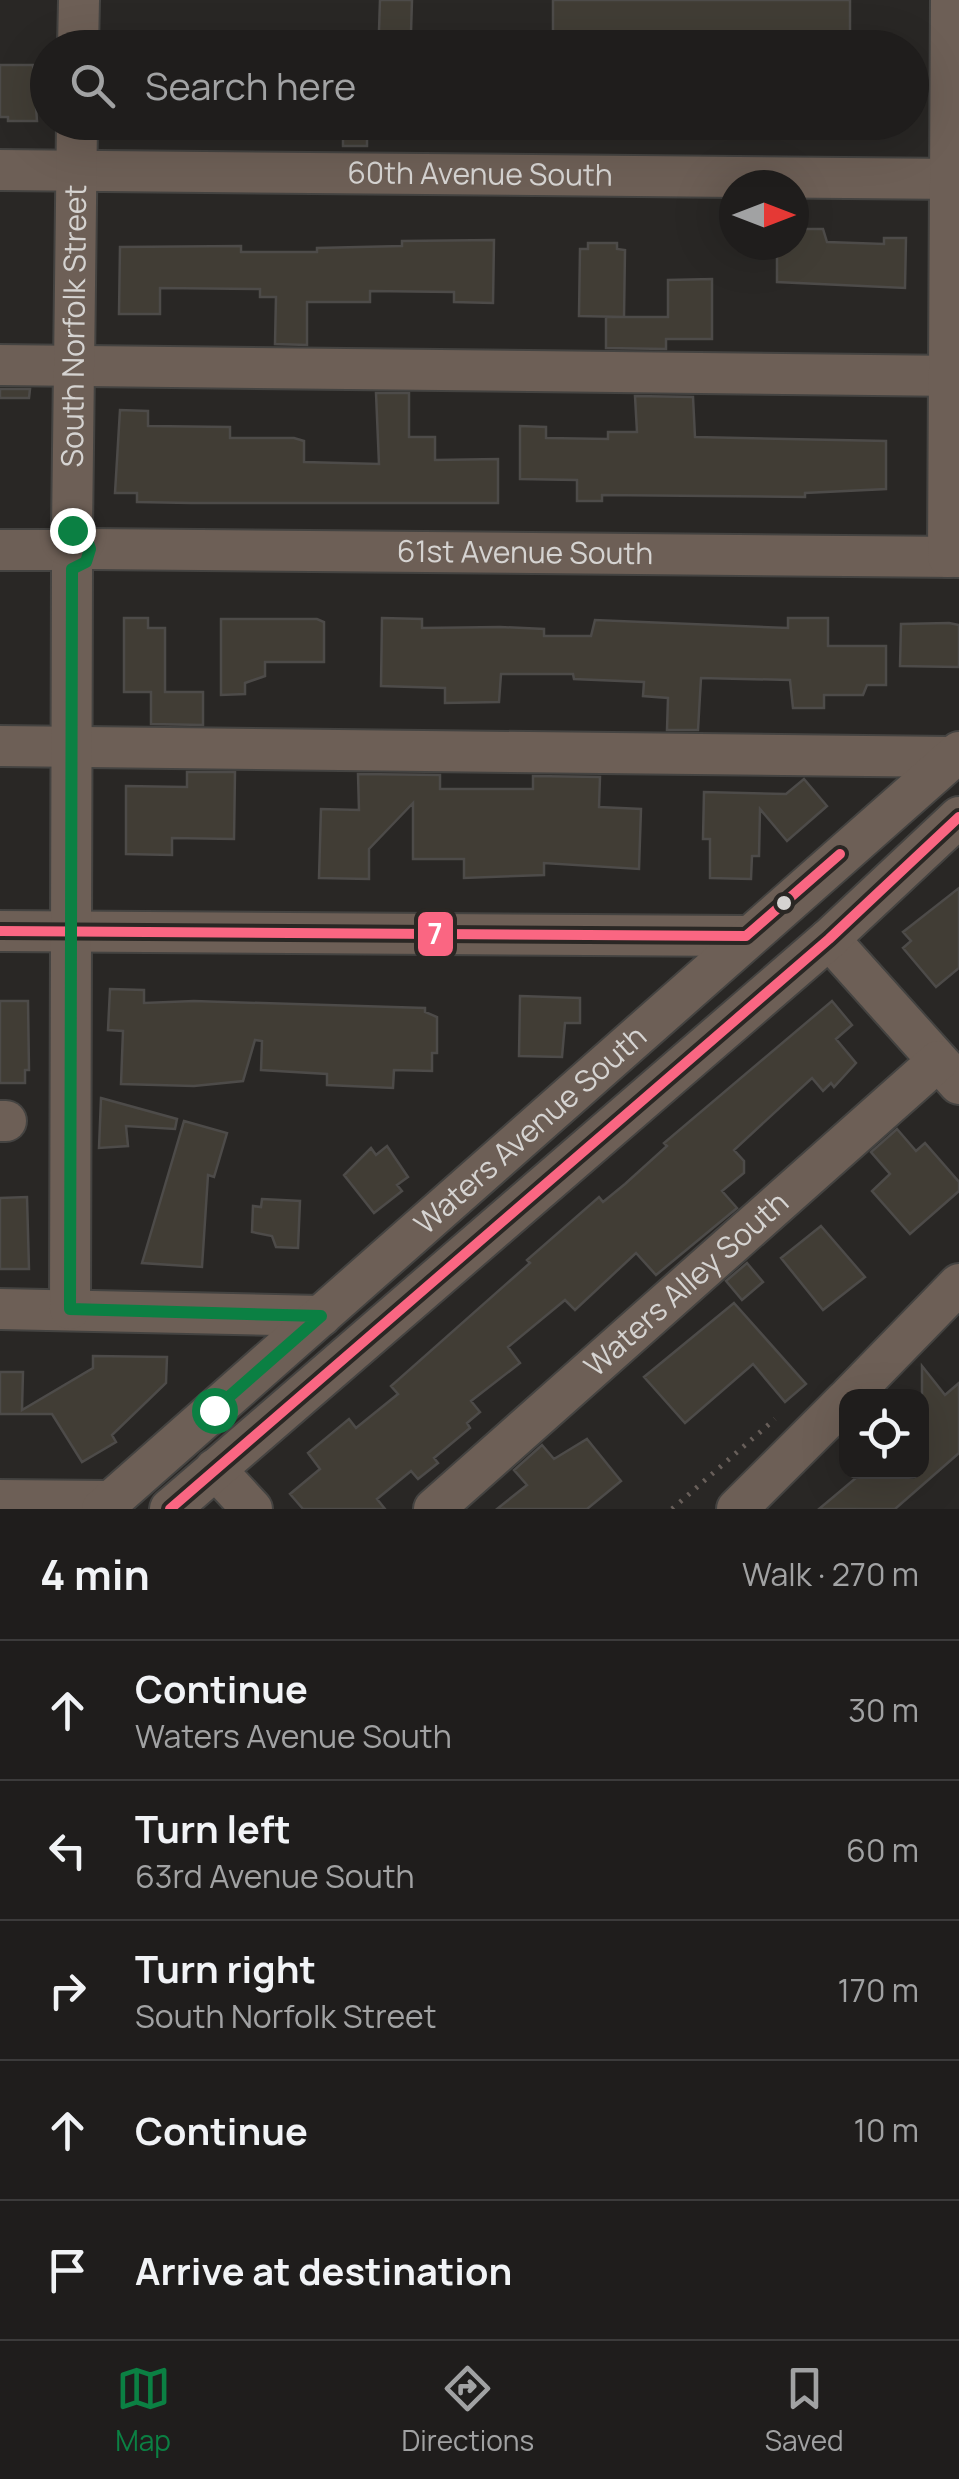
<!DOCTYPE html>
<meta charset="utf-8">
<style>
body{margin:0;font-family:Manrope,sans-serif;background:#2c2a29;color:#f1f3f6}
.controls{position:absolute;right:30px;bottom:30px;display:grid;overflow:hidden;border-radius:20px;box-shadow:0 10px 40px #0002}
.controls button{width:90px;height:90px;display:grid;place-items:center;padding:0;border:0;border-bottom:2px solid #3c3b3b;background:#1f1d1c;color:#f1f3f6;font:50px sans-serif}
.compass{position:absolute;left:719px;top:170px;width:90px;height:90px;border-radius:50%;background:#1f1d1c;box-shadow:0 10px 40px #0002;rotate:90deg}
.stop{position:absolute;width:30px;height:30px;margin:-22px;border:8px solid #0b8043;border-radius:50%;background:#fff}
.stop.end{background:#0b8043;border-color:#fff;box-shadow:0 2px 10px #0008}
.list{margin:0;padding:0;list-style:none}
h2{display:flex;justify-content:space-between;align-items:center;height:130px;margin:0;padding:0 40px;font-size:42px}
h2 small{font-size:32px;font-weight:400;color:#a1a2a3}
.list li{display:grid;grid-template-columns:65px 1fr auto;gap:30px;align-items:center;box-sizing:border-box;height:140px;padding:0 40px;border-top:2px solid #3c3b3b}
.list b{display:block;font-size:38px;white-space:nowrap}
.list p{margin:0;font-size:32px;white-space:nowrap;color:#a1a2a3}
.list em{font-size:32px;font-style:normal;color:#a1a2a3}
.icon{flex:none;width:55px;height:55px;fill:none;stroke:currentColor;stroke-width:2;stroke-linecap:round;stroke-linejoin:round}
.map{position:relative;flex:none;width:959px;height:1509px;overflow:hidden}
.search{position:absolute;background:#1f1d1c;box-shadow:0 10px 40px #0002;left:30px;right:30px;top:30px;height:110px;display:flex;align-items:center;gap:25px;box-sizing:border-box;padding:0 35px;border-radius:55px;color:#a1a2a3;font-size:38px}
.sheet{height:830px;background:#1f1d1c}
nav{display:flex;justify-content:space-around;align-items:center;box-sizing:border-box;height:140px;border-top:2px solid #3c3b3b;background:#1f1d1c;font-size:28px;color:#a1a2a3}
nav a{display:grid;justify-items:center;gap:5px}
nav .on{color:#0b8043}
.map>svg:first-child{display:block}
.building{fill:#413d35;stroke:#4d4b49;stroke-width:2.5}
.lines{fill:none;stroke-linecap:round;stroke-linejoin:round}
.minor-casing{stroke:#444341;stroke-width:44}
.path{stroke:#685f5a;stroke-width:5;stroke-dasharray:2.5 8;stroke-linecap:butt}
.minor{stroke:#6d5f56;stroke-width:40}
.bus-1-casing{stroke:#2a2724;stroke-width:18}
.bus-1{stroke:#fa6682;stroke-width:10}
.route{stroke:#0b8043;stroke-width:12}
.bus-dot{fill:#d5d3d1;stroke:#2a2724;stroke-width:4}
.labels{text-anchor:middle;stroke-width:8;stroke-linejoin:round;paint-order:stroke}
.street-label{font-size:30px;fill:#d5d3d1;stroke:#2a2724}
.line-badge{stroke:#2a2724;stroke-width:4}
.badge-label{font-size:28px;text-anchor:middle;font-weight:bold;fill:#fff}
</style>
<div class="map">
<svg width="959" height="1509" viewBox="0 0 959 1509">
<rect width="100%" height="100%" fill="#292725"/>
<path class="building" d="M 380,0 L 412,0 L 411,32 L 379,31 Z
M 553,0 L 850,0 L 850,48 L 553,48 Z
M 0,65 L 33,65 L 37,121 L 8,121 L 8,117 L 0,117 Z
M 343,122 L 367,122 L 367,146 L 343,146 Z
M 800,229 L 823,229 L 827,242 L 884,244 L 884,238 L 906,238 L 905,288 L 777,282 L 777,245 L 794,245 Z
M 494,240 L 493,303 L 454,302 L 454,292 L 370,291 L 370,302 L 307,302 L 307,345 L 275,344 L 276,297 L 260,297 L 260,289 L 160,288 L 160,314 L 119,314 L 120,247 L 241,246 L 241,252 L 317,252 L 317,248 L 402,246 L 402,241 Z
M 588,243 L 617,243 L 617,249 L 625,250 L 624,317 L 579,316 L 580,249 L 588,249 Z
M 712,279 L 712,339 L 666,339 L 666,349 L 606,348 L 606,317 L 668,317 L 668,280 Z
M 0,389 L 30,389 L 29,398 L 0,398 Z
M 376,393 L 409,393 L 409,437 L 435,437 L 435,460 L 498,459 L 498,503 L 191,503 L 137,502 L 137,493 L 115,493 L 120,410 L 148,411 L 148,426 L 230,427 L 230,438 L 294,438 L 304,441 L 304,462 L 379,464 Z
M 635,396 L 693,397 L 695,437 L 886,441 L 886,489 L 805,493 L 805,497 L 602,495 L 602,501 L 577,501 L 577,480 L 520,479 L 520,426 L 546,427 L 546,438 L 608,439 L 608,432 L 637,432 Z
M 124,618 L 148,618 L 148,628 L 165,628 L 165,692 L 203,692 L 203,725 L 151,724 L 151,692 L 124,692 Z
M 382,618 L 422,619 L 422,628 L 500,627 L 544,629 L 544,636 L 591,636 L 595,620 L 788,628 L 788,618 L 828,618 L 828,646 L 886,646 L 886,685 L 867,685 L 863,695 L 824,695 L 824,708 L 793,708 L 790,680 L 701,678 L 698,730 L 667,730 L 668,698 L 643,696 L 644,682 L 574,679 L 573,674 L 501,674 L 499,702 L 445,703 L 445,688 L 381,686 Z
M 221,619 L 317,619 L 324,622 L 324,662 L 265,662 L 265,676 L 245,683 L 245,694 L 221,695 Z
M 949,623 L 959,625 L 959,667 L 900,666 L 901,624 Z
M 187,772 L 235,772 L 234,839 L 172,838 L 172,855 L 126,854 L 126,786 L 187,787 Z
M 358,774 L 440,775 L 440,789 L 533,789 L 533,776 L 600,777 L 599,807 L 641,809 L 639,869 L 544,863 L 544,875 L 464,878 L 464,859 L 413,859 L 413,803 L 369,849 L 369,879 L 319,878 L 321,809 L 359,810 Z
M 804,779 L 827,806 L 787,841 L 760,809 L 759,856 L 752,856 L 751,879 L 710,878 L 710,839 L 703,839 L 704,792 L 786,794 Z
M 959,888 L 959,968 L 936,987 L 903,948 L 911,941 L 903,932 Z
M 110,989 L 144,990 L 144,1003 L 194,1001 L 425,1008 L 425,1012 L 437,1017 L 437,1053 L 432,1053 L 432,1071 L 394,1070 L 393,1088 L 327,1085 L 327,1074 L 261,1070 L 262,1041 L 255,1040 L 243,1081 L 194,1086 L 121,1084 L 123,1031 L 108,1030 Z
M 520,996 L 580,998 L 580,1023 L 565,1023 L 562,1057 L 519,1056 Z
M 0,1001 L 28,1001 L 29,1070 L 25,1070 L 25,1083 L 0,1083 Z
M 832,1001 L 852,1025 L 836,1039 L 856,1063 L 834,1087 L 831,1083 L 823,1091 L 812,1078 L 734,1150 L 744,1161 L 744,1173 L 722,1191 L 737,1208 L 656,1275 L 636,1253 L 575,1310 L 565,1300 L 508,1347 L 520,1363 L 471,1401 L 480,1412 L 467,1423 L 470,1428 L 434,1458 L 438,1463 L 418,1479 L 411,1471 L 377,1499 L 385,1509 L 303,1509 L 290,1494 L 320,1469 L 308,1453 L 349,1419 L 356,1428 L 398,1394 L 391,1386 L 530,1263 L 527,1260 L 599,1197 L 603,1202 L 625,1184 L 667,1146 L 664,1143 Z
M 101,1098 L 177,1119 L 175,1129 L 126,1126 L 128,1146 L 99,1148 Z
M 184,1121 L 227,1133 L 214,1177 L 208,1175 L 202,1267 L 142,1263 Z
M 897,1129 L 916,1151 L 925,1143 L 959,1182 L 959,1191 L 910,1234 L 872,1191 L 890,1174 L 871,1152 Z
M 387,1146 L 408,1177 L 397,1185 L 402,1191 L 374,1213 L 344,1175 L 371,1148 L 376,1155 Z
M 27,1197 L 29,1269 L 0,1269 L 0,1198 Z
M 262,1199 L 300,1201 L 298,1248 L 276,1247 L 272,1236 L 252,1232 L 253,1206 L 261,1207 Z
M 821,1226 L 865,1277 L 823,1310 L 781,1258 Z
M 747,1263 L 763,1282 L 742,1300 L 726,1281 Z
M 734,1303 L 806,1384 L 785,1402 L 753,1364 L 685,1423 L 644,1377 Z
M 93,1356 L 167,1357 L 166,1383 L 112,1435 L 116,1442 L 82,1462 L 52,1414 L 0,1414 L 0,1372 L 23,1372 L 22,1410 L 93,1368 Z
M 922,1366 L 945,1395 L 959,1383 L 959,1453 L 895,1509 L 819,1509 L 863,1472 L 922,1472 Z
M 587,1439 L 621,1481 L 587,1509 L 497,1509 L 527,1485 L 514,1470 L 542,1445 L 554,1459 Z"/>
<g class="lines">
<g class="minor-casing">
<g id="minor">
<path d="M 78,48 L 79,0"/>
<path id="s1" d="M 0,170 L 959,179"/>
<path d="M 0,365 L 959,376"/>
<path id="s2" d="M 72,531 L 77,122"/>
<path id="s3" d="M 90,549 L 959,557"/>
<path d="M 0,550 L 51,550"/>
<path d="M 948,557 L 951,0"/>
<path d="M 0,746 L 951,757"/>
<path d="M 0,931 L 746,936"/>
<path d="M 829,939 L 959,1084"/>
<path d="M 0,1121 L 6,1121"/>
<path d="M 0,1309 L 321,1316"/>
<path d="M 70,1309 L 72,569"/>
<path d="M 850,1396 L 959,1284"/>
<path d="M 215,1469 L 252,1509"/>
<path d="M 0,1500 L 111,1501"/>
<path id="s4" d="M 102,1509 L 959,752"/>
<path d="M 170,1509 L 829,939 L 959,817"/>
<path id="s5" d="M 434,1509 L 938,1061"/>
<path d="M 737,1509 L 846,1400"/>
</g>
</g>
<path class="path" d="M 672,1509 L 775,1419"/>
<use href="#minor" class="minor"/>
<g class="bus-1-casing">
<path id="bus-1" d="M 0,931 L 746,936 L 840,854
M 170,1509 L 829,939 L 959,817"/>
</g>
<use href="#bus-1" class="bus-1"/>
</g>
<g class="lines">
<path class="route" d="M 72,530 L 86,537 L 90,549 L 86,562 L 72,569 L 70,1309 L 321,1316 L 214,1410"/>
</g>
<circle class="bus-dot" cx="784" cy="903" r="9"/>
<g class="labels">
<g class="street-label">
<text dy="10" stroke="none"><textPath href="#s1" startOffset="480">60th Avenue South</textPath></text>
<text dy="10" stroke="none"><textPath href="#s2" startOffset="205">South Norfolk Street</textPath></text>
<text dy="10" stroke="none"><textPath href="#s3" startOffset="435">61st Avenue South</textPath></text>
<text dy="10" stroke="none"><textPath href="#s4" startOffset="572">Waters Avenue South</textPath></text>
<text dy="10" stroke="none"><textPath href="#s5" startOffset="338">Waters Alley South</textPath></text>
</g>
</g>
<rect class="line-badge" x="416" y="910" width="39" height="48" rx="10" fill="#fa6682"/>
<g class="badge-label">
<text x="435" y="944">7</text>
</g>
</svg>
<div class="controls">
<button><svg class="icon" aria-label="locate" viewBox="0 0 24 24"><circle cx="12" cy="12" r="6"/><path d="M12 2v4M12 18v4M2 12h4M18 12h4"/></svg></button>
</div>
<svg class="compass" viewBox="-18 -18 36 36"><path d="M0-13l5 13h-10z" fill="#e53935"/><path d="M0 13l5-13h-10z" fill="#a1a2a3"/></svg>
<div class="stop" style="left:214px;top:1410px"></div>
<div class="stop end" style="left:72px;top:530px"></div>
<div class="search"><svg class="icon" aria-label="search" viewBox="0 0 24 24"><circle cx="10" cy="10" r="6"/><path d="M15 15l6 6"/></svg>Search here</div>
</div>
<section class="sheet">
<h2>4 min<small>Walk · 270 m</small></h2>
<ul class="list">
<li><svg class="icon" aria-label="ahead" viewBox="0 0 24 24"><path d="M12 20V5M6 11l6-6 6 6"/></svg><div><b>Continue</b><p>Waters Avenue South</p></div><em>30 m</em></li>
<li><svg class="icon" aria-label="left" viewBox="0 0 24 24"><path d="M17 20v-9H6M10 6l-5 5 5 5"/></svg><div><b>Turn left</b><p>63rd Avenue South</p></div><em>60 m</em></li>
<li><svg class="icon" aria-label="right" viewBox="0 0 24 24"><path d="M7 20v-9h11M14 6l5 5-5 5"/></svg><div><b>Turn right</b><p>South Norfolk Street</p></div><em>170 m</em></li>
<li><svg class="icon" aria-label="ahead" viewBox="0 0 24 24"><path d="M12 20V5M6 11l6-6 6 6"/></svg><div><b>Continue</b></div><em>10 m</em></li>
<li><svg class="icon" aria-label="arrive" viewBox="0 0 24 24"><path d="M6 21V4h12l-3 4 3 4H6"/></svg><div><b>Arrive at destination</b></div></li>
</ul>
</section>
<nav>
<a class="on"><svg class="icon" aria-label="map" viewBox="0 0 24 24"><path d="M3 6l6-2 6 2 6-2v14l-6 2-6-2-6 2zM9 4v14M15 6v14"/></svg>Map</a>
<a><svg class="icon" aria-label="directions" viewBox="0 0 24 24"><path d="M12 3l9 9-9 9-9-9zM9 14v-3h6M13 9l2 2-2 2"/></svg>Directions</a>
<a><svg class="icon" aria-label="saved" viewBox="0 0 24 24"><path d="M7 4h10v16l-5-4-5 4z"/></svg>Saved</a>
</nav>
